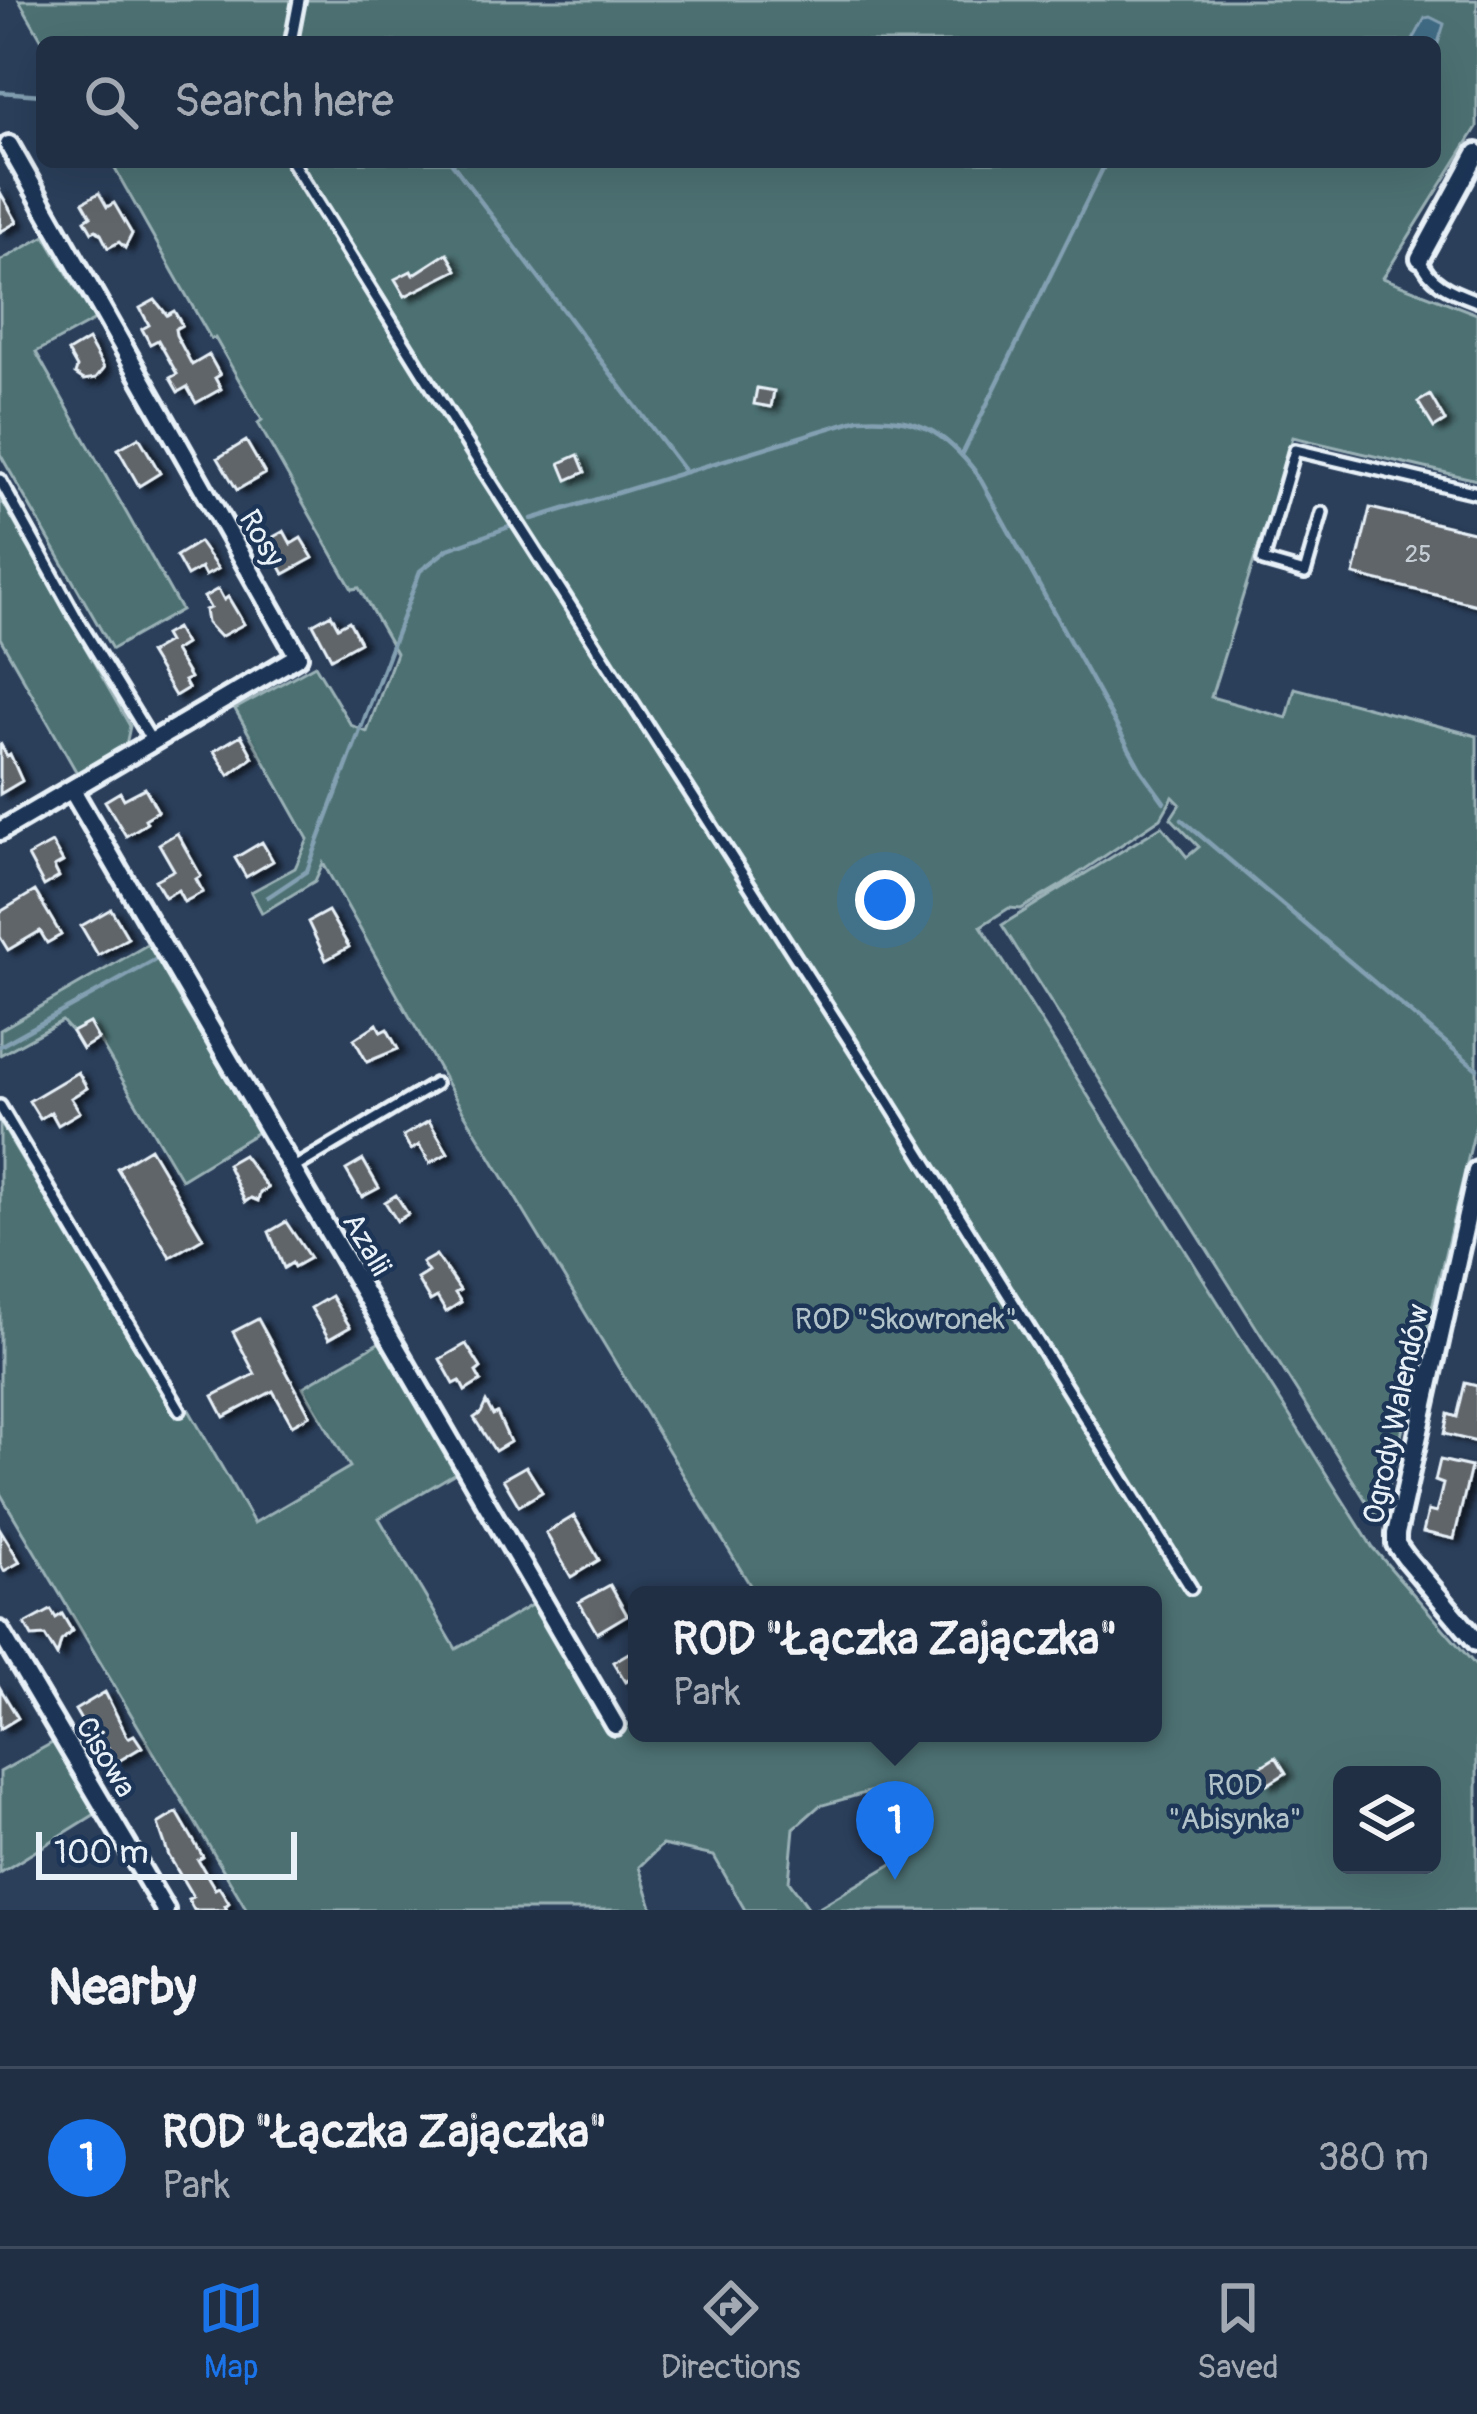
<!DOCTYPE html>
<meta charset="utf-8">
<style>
body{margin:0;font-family:Pangolin,sans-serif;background:#28374b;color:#f1f3f6}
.controls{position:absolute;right:36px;bottom:36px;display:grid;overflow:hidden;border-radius:18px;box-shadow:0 12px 48px #0002}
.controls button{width:108px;height:108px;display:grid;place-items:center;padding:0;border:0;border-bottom:3px solid #3d4a5d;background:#202f44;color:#f1f3f6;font:60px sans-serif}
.scale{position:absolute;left:36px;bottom:30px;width:261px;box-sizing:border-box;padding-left:12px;border:6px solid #e8f1f8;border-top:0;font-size:33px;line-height:42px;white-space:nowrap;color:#e8f1f8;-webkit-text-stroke:9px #1d3557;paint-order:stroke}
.you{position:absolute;left:885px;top:900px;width:42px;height:42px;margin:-30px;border:9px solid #fff;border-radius:50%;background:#1a73e8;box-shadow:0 0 0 18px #1a73e833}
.badge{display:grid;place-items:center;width:78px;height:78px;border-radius:50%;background:#1a73e8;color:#fff;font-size:39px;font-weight:700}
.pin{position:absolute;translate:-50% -99px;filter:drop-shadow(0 3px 6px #0008)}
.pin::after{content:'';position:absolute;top:63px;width:42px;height:36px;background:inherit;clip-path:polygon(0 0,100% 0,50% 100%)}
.popup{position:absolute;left:628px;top:1586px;width:534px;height:156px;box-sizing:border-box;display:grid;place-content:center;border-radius:18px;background:#202f44;filter:drop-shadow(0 3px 9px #0005);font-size:39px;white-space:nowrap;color:#a2a9b2}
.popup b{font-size:45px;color:#f1f3f6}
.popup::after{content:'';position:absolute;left:50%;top:100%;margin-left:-24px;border:24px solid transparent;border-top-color:#202f44}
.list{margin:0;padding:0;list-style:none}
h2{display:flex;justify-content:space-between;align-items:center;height:156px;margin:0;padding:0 48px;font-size:51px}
h2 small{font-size:39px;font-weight:400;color:#a2a9b2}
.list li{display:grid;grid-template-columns:78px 1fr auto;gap:36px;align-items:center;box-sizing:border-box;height:180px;padding:0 48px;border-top:3px solid #3d4a5d}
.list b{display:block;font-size:45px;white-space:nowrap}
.list p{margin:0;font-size:39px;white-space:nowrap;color:#a2a9b2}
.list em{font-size:39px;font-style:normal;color:#a2a9b2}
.icon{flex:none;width:66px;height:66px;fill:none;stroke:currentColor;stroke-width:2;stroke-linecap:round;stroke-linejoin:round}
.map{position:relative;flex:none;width:1477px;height:1910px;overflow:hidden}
.search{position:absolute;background:#202f44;box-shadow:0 12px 48px #0002;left:36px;right:36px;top:36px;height:132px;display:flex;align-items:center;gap:30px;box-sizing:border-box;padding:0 42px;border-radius:18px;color:#a2a9b2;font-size:45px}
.sheet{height:336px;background:#202f44}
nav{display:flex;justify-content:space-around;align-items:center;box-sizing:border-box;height:168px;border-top:3px solid #3d4a5d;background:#202f44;font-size:33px;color:#a2a9b2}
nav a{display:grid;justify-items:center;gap:6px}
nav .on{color:#1a73e8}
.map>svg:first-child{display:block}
.green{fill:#4d7173;stroke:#9ab1b6;stroke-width:3;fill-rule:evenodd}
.water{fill:#3f6a84;stroke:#83a0b2;stroke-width:3}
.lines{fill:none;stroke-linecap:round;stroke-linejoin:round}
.stream{stroke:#83a0b2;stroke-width:4.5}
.building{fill:#61656b;stroke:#e8f1f8;stroke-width:3;filter:url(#shadow)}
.lane-casing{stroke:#e8f1f8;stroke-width:18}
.street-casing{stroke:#e8f1f8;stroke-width:26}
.lane{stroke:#1d3557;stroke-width:9}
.street{stroke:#1d3557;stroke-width:16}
.labels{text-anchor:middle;stroke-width:9;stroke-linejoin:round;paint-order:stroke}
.number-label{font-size:24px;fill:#c6ced5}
.street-label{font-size:30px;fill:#e8f1f8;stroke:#1d3557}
.park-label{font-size:30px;fill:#b2c4c9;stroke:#1d3557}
</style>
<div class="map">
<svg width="1477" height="1910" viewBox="0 0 1477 1910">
<defs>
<filter id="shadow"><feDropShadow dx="7" dy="4" stdDeviation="3" flood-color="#0009"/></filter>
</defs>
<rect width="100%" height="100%" fill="#2b3f5b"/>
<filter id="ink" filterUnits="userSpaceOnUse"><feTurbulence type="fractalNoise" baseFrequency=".00833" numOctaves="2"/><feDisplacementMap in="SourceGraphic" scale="24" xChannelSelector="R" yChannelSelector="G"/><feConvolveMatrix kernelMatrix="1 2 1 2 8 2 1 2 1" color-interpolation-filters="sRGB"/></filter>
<g filter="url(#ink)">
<path class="green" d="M 19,0 L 1477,0 L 1477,127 L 1383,278 L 1477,314 L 1477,480 L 1293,437 L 1211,697 L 1287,718 L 1295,688 L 1477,736 L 1477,1121 L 1380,1523 L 1002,925 L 1162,826 L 1187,857 L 1199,847 L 1171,818 L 1180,804 L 1173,797 L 1161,818 L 1063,884 L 1021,909 L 1009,908 L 981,926 L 1373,1548 L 1477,1667 L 1477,1910 L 814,1910 L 916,1850 L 879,1789 L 819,1806 L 794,1828 L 789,1881 L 810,1910 L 745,1910 L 714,1856 L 662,1845 L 639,1867 L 653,1910 L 247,1910 L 0,1493 L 0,1122 L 176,1417 L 189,1410 L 254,1523 L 350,1467 L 303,1387 L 380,1342 L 457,1472 L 379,1518 L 456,1649 L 535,1603 L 612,1734 L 637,1720 L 637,1733 L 1153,1733 L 1153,1595 L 756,1595 L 457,1101 L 323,863 L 315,881 L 262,913 L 251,892 L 295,868 L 308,839 L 235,709 L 315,665 L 351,725 L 367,732 L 396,653 L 359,588 L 352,589 L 258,423 L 262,420 L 215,338 L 211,339 L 111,162 L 1435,162 L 1435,42 L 43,42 ZM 1342,1775 L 1432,1775 L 1432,1865 L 1342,1865 Z
M 45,236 L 95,320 L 36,352 L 181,610 L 112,649 L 0,454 L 0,261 Z
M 0,497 L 130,726 L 126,745 L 77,773 L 0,638 Z
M 152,942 L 175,980 L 171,985 L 258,1132 L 181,1179 L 89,1023 L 72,1032 L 62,1021 L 0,1055 L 0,1030 Z
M 54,1742 L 97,1813 L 0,1873 L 0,1772 Z"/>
<path class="water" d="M 1430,17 L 1444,24 L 1435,53 L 1435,42 L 1412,42 L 1425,18 Z"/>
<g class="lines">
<path class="stream" d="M 0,92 L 42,95
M 451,162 L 683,469
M 963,453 L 1106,162
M 532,519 L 859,419 C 916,415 944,430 978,475 L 1141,770 L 1164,802
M 1182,820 L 1477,1069
M 268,897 L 307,871 L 420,571 L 448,549 L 509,527
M 0,1046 L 155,960"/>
</g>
<path class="building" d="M 0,192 L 17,222 L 0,232 Z
M 99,193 L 107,207 L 114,203 L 132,234 L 125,248 L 119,242 L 108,248 L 101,234 L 96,230 L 92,232 L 85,220 L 91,216 L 83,202 Z
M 447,253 L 457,270 L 405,296 L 395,279 L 411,271 L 413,275 Z
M 155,300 L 167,315 L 174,311 L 182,325 L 175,329 L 176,335 L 192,365 L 209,355 L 220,375 L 215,378 L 221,389 L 196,403 L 187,387 L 178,392 L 170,378 L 177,374 L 158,340 L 150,344 L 142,329 L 149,325 L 140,308 Z
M 88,340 L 104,368 L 96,378 L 84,380 L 75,374 L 77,368 L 68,352 Z
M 757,388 L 774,391 L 771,407 L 754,404 Z
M 1430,395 L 1445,421 L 1434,428 L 1418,402 Z
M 139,437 L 160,473 L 139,486 L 118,449 Z
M 246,441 L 265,474 L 237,490 L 218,458 Z
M 578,455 L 585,472 L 567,480 L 560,463 Z
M 1370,508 L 1477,533 L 1477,605 L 1354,575 Z
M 284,531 L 291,544 L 301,538 L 313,558 L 284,574 L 266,541 Z
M 199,542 L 218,569 L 205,576 L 201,568 L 187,576 L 176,556 Z
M 218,589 L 224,600 L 228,597 L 244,624 L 220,637 L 207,623 L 205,610 L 210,608 L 204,597 Z
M 331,614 L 338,627 L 349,621 L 360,642 L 331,658 L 313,624 Z
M 176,628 L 185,644 L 174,651 L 190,678 L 184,681 L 188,688 L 175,696 L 149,653 L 168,642 L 164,635 Z
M 241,735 L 253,757 L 229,775 L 214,751 Z
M 0,743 L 7,756 L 10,754 L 22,781 L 0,794 Z
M 145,788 L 158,811 L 145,819 L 147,823 L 126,836 L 105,801 L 120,792 L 124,799 Z
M 177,833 L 201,876 L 196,879 L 203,892 L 184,902 L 178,890 L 165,897 L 155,880 L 174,870 L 159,844 Z
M 262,842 L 273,861 L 246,877 L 235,858 Z
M 52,843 L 63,862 L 54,867 L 59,877 L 44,886 L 28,856 Z
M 35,891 L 61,935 L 47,943 L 40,931 L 8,950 L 0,937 L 0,912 Z
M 111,909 L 128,938 L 98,955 L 81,926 Z
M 328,911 L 349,947 L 326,960 L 308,922 Z
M 89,1023 L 98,1039 L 82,1049 L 72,1032 Z
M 377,1024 L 381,1032 L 387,1029 L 398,1049 L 367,1062 L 354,1039 Z
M 78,1072 L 87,1088 L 71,1098 L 80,1112 L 58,1125 L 51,1112 L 40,1119 L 29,1101 Z
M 429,1121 L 448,1153 L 430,1163 L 419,1145 L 411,1150 L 403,1136 Z
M 150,1148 L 203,1238 L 170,1257 L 117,1168 Z
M 243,1155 L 268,1188 L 260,1193 L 258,1201 L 251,1198 L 245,1202 L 227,1164 Z
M 363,1160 L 379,1188 L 362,1197 L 346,1170 Z
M 396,1195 L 408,1214 L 397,1221 L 385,1202 Z
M 286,1222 L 310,1258 L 294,1267 L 292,1263 L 284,1268 L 269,1232 Z
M 436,1255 L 460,1290 L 455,1293 L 461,1302 L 446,1312 L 437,1297 L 430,1301 L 417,1279 L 428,1272 L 422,1263 Z
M 331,1296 L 350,1327 L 329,1339 L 311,1308 Z
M 258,1319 L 310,1415 L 292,1425 L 273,1391 L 224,1417 L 213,1396 L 255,1374 L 233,1332 Z
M 466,1344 L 481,1368 L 476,1372 L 481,1381 L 465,1391 L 460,1381 L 454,1384 L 440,1359 Z
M 1465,1383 L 1477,1386 L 1477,1442 L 1444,1434 L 1448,1414 L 1457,1417 Z
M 486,1402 L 493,1415 L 497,1413 L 510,1442 L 495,1451 L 474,1418 L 481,1413 Z
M 1440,1460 L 1471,1467 L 1454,1539 L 1423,1532 L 1428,1511 L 1436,1513 L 1443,1484 L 1435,1481 Z
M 526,1466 L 542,1492 L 519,1506 L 503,1479 Z
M 574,1516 L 599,1560 L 571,1577 L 546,1533 Z
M 0,1529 L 20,1562 L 4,1571 L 0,1563 Z
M 610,1585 L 627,1615 L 597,1633 L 579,1602 Z
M 51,1610 L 56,1618 L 62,1614 L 72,1631 L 61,1641 L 57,1656 L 45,1636 L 32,1637 L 25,1624 Z
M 637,1648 L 637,1675 L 625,1682 L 613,1662 Z
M 0,1688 L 18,1718 L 0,1729 Z
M 105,1692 L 128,1738 L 134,1735 L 142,1747 L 117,1762 L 97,1729 L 89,1734 L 75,1710 Z
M 1276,1757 L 1286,1773 L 1267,1785 L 1257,1769 Z
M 177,1812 L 203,1857 L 198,1860 L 215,1889 L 219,1887 L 229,1903 L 225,1906 L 227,1910 L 194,1910 L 188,1899 L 193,1897 L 169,1856 L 158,1824 Z"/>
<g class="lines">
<g class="lane-casing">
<path id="lane" d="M 291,42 L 299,0
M 292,162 L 481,466 L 884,1095 L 1191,1588
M 1420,258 C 1429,284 1453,292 1477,301
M 0,480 L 76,617 L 153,743
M 1322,513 L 1305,573 L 1263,561 L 1295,450 L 1477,493
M 0,1106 L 180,1410
M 292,1169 L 435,1084"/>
</g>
<g class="street-casing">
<path id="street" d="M 1420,258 L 1477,153
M 72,790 L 615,1725
M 0,831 L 298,656 L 9,145
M 1477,1171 L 1396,1534 L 1396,1544 L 1406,1558 L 1477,1642
M 0,1631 L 165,1910"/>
</g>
<use href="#lane" class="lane"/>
<use href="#street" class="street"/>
</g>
</g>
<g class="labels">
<g class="number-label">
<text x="1418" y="562">25</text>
</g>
<g class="street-label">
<text transform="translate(262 538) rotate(60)" y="10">Rosy</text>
<text transform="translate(367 1244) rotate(60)" y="10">Azalii</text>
<text transform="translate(1396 1414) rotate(-78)" y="10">Ogrody Walendów</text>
<text transform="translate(106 1757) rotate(59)" y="10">Cisowa</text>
</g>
<g class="park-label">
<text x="906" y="1329">ROD "Skowronek"</text>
<text x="1235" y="1795">ROD<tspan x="1235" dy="34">"Abisynka"</tspan></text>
</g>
</g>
</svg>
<div class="controls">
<button><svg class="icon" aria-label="layers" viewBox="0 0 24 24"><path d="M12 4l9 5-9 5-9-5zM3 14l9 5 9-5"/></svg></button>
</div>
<div class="scale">100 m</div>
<div class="you"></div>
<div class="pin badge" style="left:895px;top:1880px">1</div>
<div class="popup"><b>ROD &quot;Łączka Zajączka&quot;</b>Park</div>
<div class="search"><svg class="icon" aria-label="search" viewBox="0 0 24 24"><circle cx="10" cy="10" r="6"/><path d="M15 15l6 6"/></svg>Search here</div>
</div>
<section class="sheet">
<h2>Nearby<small></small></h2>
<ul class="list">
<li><span class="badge">1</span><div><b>ROD &quot;Łączka Zajączka&quot;</b><p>Park</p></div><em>380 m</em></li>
</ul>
</section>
<nav>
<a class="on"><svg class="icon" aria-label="map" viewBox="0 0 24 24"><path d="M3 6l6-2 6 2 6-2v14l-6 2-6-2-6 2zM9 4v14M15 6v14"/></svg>Map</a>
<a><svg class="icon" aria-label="directions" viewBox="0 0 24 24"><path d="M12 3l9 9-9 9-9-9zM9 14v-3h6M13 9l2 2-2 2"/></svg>Directions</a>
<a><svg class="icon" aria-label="saved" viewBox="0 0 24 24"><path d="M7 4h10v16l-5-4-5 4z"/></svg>Saved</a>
</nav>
